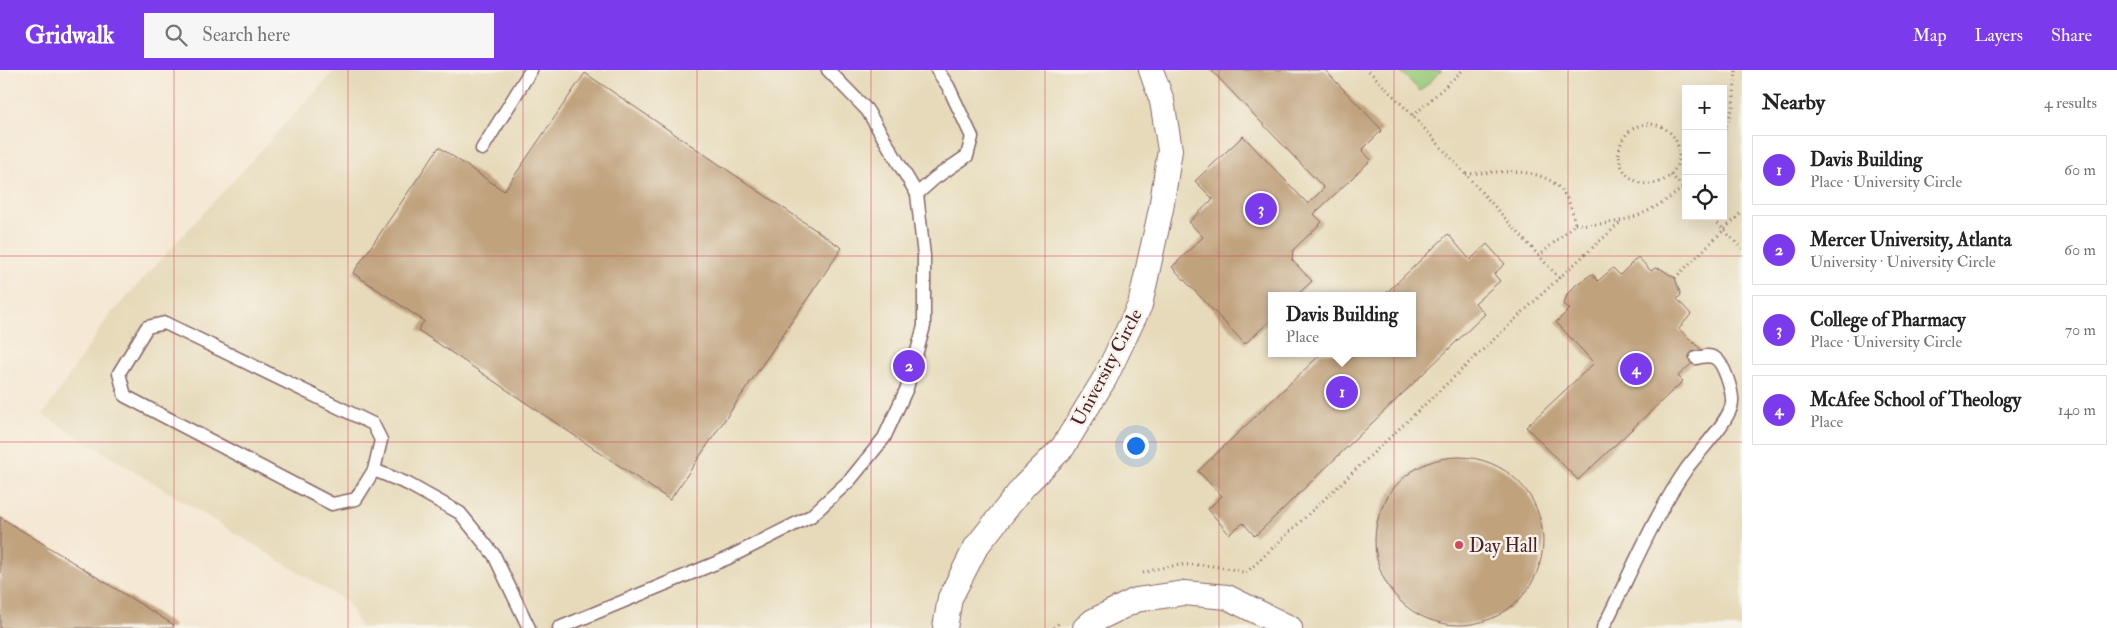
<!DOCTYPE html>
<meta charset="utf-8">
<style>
body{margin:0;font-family:"IM FELL Double Pica",serif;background:#f6f6f6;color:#222}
.controls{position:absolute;right:15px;top:15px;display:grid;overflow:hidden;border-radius:0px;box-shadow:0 5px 20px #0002}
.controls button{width:45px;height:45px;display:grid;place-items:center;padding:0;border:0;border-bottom:1px solid #e0e0e0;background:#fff;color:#222;font:25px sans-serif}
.you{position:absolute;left:1135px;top:375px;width:18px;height:18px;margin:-12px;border:4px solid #fff;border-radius:50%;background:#1a73e8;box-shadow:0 0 0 8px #1a73e833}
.badge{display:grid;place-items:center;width:32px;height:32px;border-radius:50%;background:#7c3aed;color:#fff;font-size:16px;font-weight:700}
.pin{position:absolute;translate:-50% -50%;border:2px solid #fff;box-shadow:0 1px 5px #0006}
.popup{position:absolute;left:1268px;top:222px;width:148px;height:65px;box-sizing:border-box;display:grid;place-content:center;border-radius:0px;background:#fff;filter:drop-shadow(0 1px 4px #0005);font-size:16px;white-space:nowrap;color:#767676}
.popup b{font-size:19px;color:#222}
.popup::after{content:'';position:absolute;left:50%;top:100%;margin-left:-10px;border:10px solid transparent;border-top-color:#fff}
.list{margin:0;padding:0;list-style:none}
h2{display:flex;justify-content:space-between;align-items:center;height:65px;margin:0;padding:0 20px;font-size:21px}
h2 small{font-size:16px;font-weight:400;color:#767676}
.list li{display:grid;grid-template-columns:32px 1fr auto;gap:15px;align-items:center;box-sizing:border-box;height:70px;margin:0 10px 10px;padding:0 10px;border:1px solid #e0e0e0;border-radius:0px}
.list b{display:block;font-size:19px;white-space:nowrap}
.list p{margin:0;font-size:16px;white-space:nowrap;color:#767676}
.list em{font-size:16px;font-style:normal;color:#767676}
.icon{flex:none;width:28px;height:28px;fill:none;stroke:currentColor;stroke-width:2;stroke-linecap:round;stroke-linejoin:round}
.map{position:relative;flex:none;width:1742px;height:558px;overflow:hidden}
header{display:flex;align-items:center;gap:30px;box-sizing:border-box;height:70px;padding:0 25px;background:#7c3aed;color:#fff}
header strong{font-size:24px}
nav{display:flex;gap:28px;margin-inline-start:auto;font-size:18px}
.search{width:350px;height:45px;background:#f6f6f6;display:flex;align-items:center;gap:12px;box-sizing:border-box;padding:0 18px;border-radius:0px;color:#767676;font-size:19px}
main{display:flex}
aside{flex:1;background:#fff}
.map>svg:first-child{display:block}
.built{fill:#e6daba;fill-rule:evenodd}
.green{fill:#9acb7a;stroke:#727552}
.building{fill:#c0a27d}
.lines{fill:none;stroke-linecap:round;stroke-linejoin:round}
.service-casing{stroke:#866566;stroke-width:15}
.minor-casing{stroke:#866566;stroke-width:26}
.path{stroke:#866566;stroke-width:3;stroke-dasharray:1 4;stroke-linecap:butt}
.service{stroke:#fff;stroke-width:12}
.minor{stroke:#fff;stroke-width:24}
.grid{fill:none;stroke:#d1495b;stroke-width:1;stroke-opacity:0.55}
.poi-dot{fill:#d1495b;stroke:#f7f3e8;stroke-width:2}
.labels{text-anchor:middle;stroke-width:5;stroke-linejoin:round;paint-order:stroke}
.street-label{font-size:19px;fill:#4a1f2b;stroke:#f7f3e8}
.poi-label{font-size:19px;fill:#4a1f2b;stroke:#f7f3e8;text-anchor:start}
</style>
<header>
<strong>Gridwalk</strong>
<div class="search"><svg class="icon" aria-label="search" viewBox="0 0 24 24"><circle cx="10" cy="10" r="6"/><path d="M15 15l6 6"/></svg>Search here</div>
<nav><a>Map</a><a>Layers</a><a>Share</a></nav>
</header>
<main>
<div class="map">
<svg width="1742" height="558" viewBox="0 0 1742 558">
<rect width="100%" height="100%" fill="#f7f3e8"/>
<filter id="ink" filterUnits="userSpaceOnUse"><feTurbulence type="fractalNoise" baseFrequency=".02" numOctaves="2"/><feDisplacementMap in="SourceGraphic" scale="10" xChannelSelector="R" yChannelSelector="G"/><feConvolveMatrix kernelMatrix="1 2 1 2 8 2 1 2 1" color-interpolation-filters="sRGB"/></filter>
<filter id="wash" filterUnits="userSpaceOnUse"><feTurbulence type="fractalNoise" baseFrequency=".0096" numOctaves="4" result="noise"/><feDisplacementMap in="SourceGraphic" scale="20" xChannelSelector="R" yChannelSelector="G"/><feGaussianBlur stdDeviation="1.12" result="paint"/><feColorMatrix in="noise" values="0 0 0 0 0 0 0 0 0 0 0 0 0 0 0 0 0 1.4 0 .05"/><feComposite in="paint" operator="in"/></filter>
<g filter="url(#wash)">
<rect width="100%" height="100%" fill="#f5e8d4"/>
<path class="built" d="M 335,0 L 1742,0 L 1742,558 L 361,558 L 347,532 L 43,345 L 108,247 ZM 1686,19 L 1723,19 L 1723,146 L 1686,146 ZM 1272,226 L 1412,226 L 1412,283 L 1272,283 Z"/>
<path class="green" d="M 1399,0 L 1442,0 L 1420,21 Z"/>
<g id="blocks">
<path class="building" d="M 1211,0 L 1325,0 L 1382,60 L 1362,80 L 1371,90 L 1314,144 L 1322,152 L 1293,180 L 1292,190 L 1312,211 L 1296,226 L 1272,226 L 1272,249 L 1245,274 L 1172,197 L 1203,167 L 1189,152 L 1213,129 L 1195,111 L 1243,66 L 1308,134 L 1324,118 Z
M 585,3 L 842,178 L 670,430 L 418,260 L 424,251 L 353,203 L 439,77 L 504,121 Z
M 1448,164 L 1470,190 L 1487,174 L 1505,194 L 1494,204 L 1500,211 L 1475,233 L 1485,244 L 1255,466 L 1243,453 L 1229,464 L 1208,439 L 1222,426 L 1198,401 L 1322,283 L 1412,283 L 1412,226 L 1383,226 Z
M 1638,187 L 1651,201 L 1655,198 L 1661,199 L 1675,208 L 1681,225 L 1677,229 L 1691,244 L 1679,259 L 1704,282 L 1678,306 L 1683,311 L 1578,410 L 1526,357 L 1594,293 L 1556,252 L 1570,239 L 1564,234 L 1567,224 L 1577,214 L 1592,204 L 1598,211 L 1613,198 L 1620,205 Z
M1375 471a84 84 0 1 1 168 0a84 84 0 1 1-168 0Z
M 0,447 L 174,555 L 172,558 L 0,558 Z"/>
</g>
</g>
<g filter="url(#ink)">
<use href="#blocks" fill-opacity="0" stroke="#866566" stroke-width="1"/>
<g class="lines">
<g class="service-casing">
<path id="service" d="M 482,79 L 531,0
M 917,124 L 935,108 L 967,86 L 972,67 L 948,16 L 937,0
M 165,253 L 373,354 L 381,370 L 374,400 L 356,429 L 332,434 L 125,326 L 119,303 L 147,257 Z
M 374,400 L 408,414 L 460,443 L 494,485 L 529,558
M 559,558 L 728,488 L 811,446 L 850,410 L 884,368 L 907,318 L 924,256 L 924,186 L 917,124 L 867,40 L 828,0
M 1603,558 C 1630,505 1653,447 1687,398 C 1698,383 1731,349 1732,333 C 1733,322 1724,293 1715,288 C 1708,284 1703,287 1696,288"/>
</g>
<g class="minor-casing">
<path id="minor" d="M 945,558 L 950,528 L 976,477 L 1024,416 L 1063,377 L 1105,308 L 1140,235 L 1161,139 L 1170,80 L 1162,31 L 1151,0
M 1085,558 L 1093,551 L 1136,530 L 1184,523 L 1227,527 L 1290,558"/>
</g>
<path class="path" d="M 1413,46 L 1463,0
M1619 84a30 30 0 1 1 60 0a30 30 0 1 1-60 0Z
M 1723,65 L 1733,37 L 1736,0
M 1466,104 C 1516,101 1565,92 1575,154 L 1539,186
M 1671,105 L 1686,120
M 1711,146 L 1742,179
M 1575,154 C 1620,157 1652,144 1686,115
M 1559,208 L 1621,152
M 1675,208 L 1742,142
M 1143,503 C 1175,491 1213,493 1246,503 L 1559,208 L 1413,46 L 1368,0
M 1054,558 L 1061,551"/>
<use href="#service" class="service"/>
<use href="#minor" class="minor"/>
</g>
</g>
<path class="grid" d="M 174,0 L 174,558M 348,0 L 348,558M 523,0 L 523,558M 697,0 L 697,558M 871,0 L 871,558M 1045,0 L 1045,558M 1219,0 L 1219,558M 1394,0 L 1394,558M 1568,0 L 1568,558M 0,186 L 1742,186M 0,372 L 1742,372"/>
<circle class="poi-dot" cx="1459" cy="475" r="5"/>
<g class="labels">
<g class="street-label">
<text transform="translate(1106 297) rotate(-62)" y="7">University Circle</text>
</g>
<g class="poi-label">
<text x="1469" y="482">Day Hall</text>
</g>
</g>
</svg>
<div class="controls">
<button>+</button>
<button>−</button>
<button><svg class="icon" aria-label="locate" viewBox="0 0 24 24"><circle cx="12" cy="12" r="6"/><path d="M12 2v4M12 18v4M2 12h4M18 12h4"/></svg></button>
</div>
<div class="you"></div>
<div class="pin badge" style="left:1342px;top:322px">1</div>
<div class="popup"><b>Davis Building</b>Place</div>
<div class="pin badge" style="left:909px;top:296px">2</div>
<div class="pin badge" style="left:1261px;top:139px">3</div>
<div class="pin badge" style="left:1636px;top:299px">4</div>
</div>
<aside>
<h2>Nearby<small>4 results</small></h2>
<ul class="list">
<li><span class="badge">1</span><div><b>Davis Building</b><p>Place · University Circle</p></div><em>60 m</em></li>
<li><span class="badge">2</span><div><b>Mercer University, Atlanta</b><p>University · University Circle</p></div><em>60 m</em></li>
<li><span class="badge">3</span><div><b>College of Pharmacy</b><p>Place · University Circle</p></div><em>70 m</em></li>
<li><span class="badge">4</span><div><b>McAfee School of Theology</b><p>Place</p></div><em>140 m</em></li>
</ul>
</aside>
</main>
